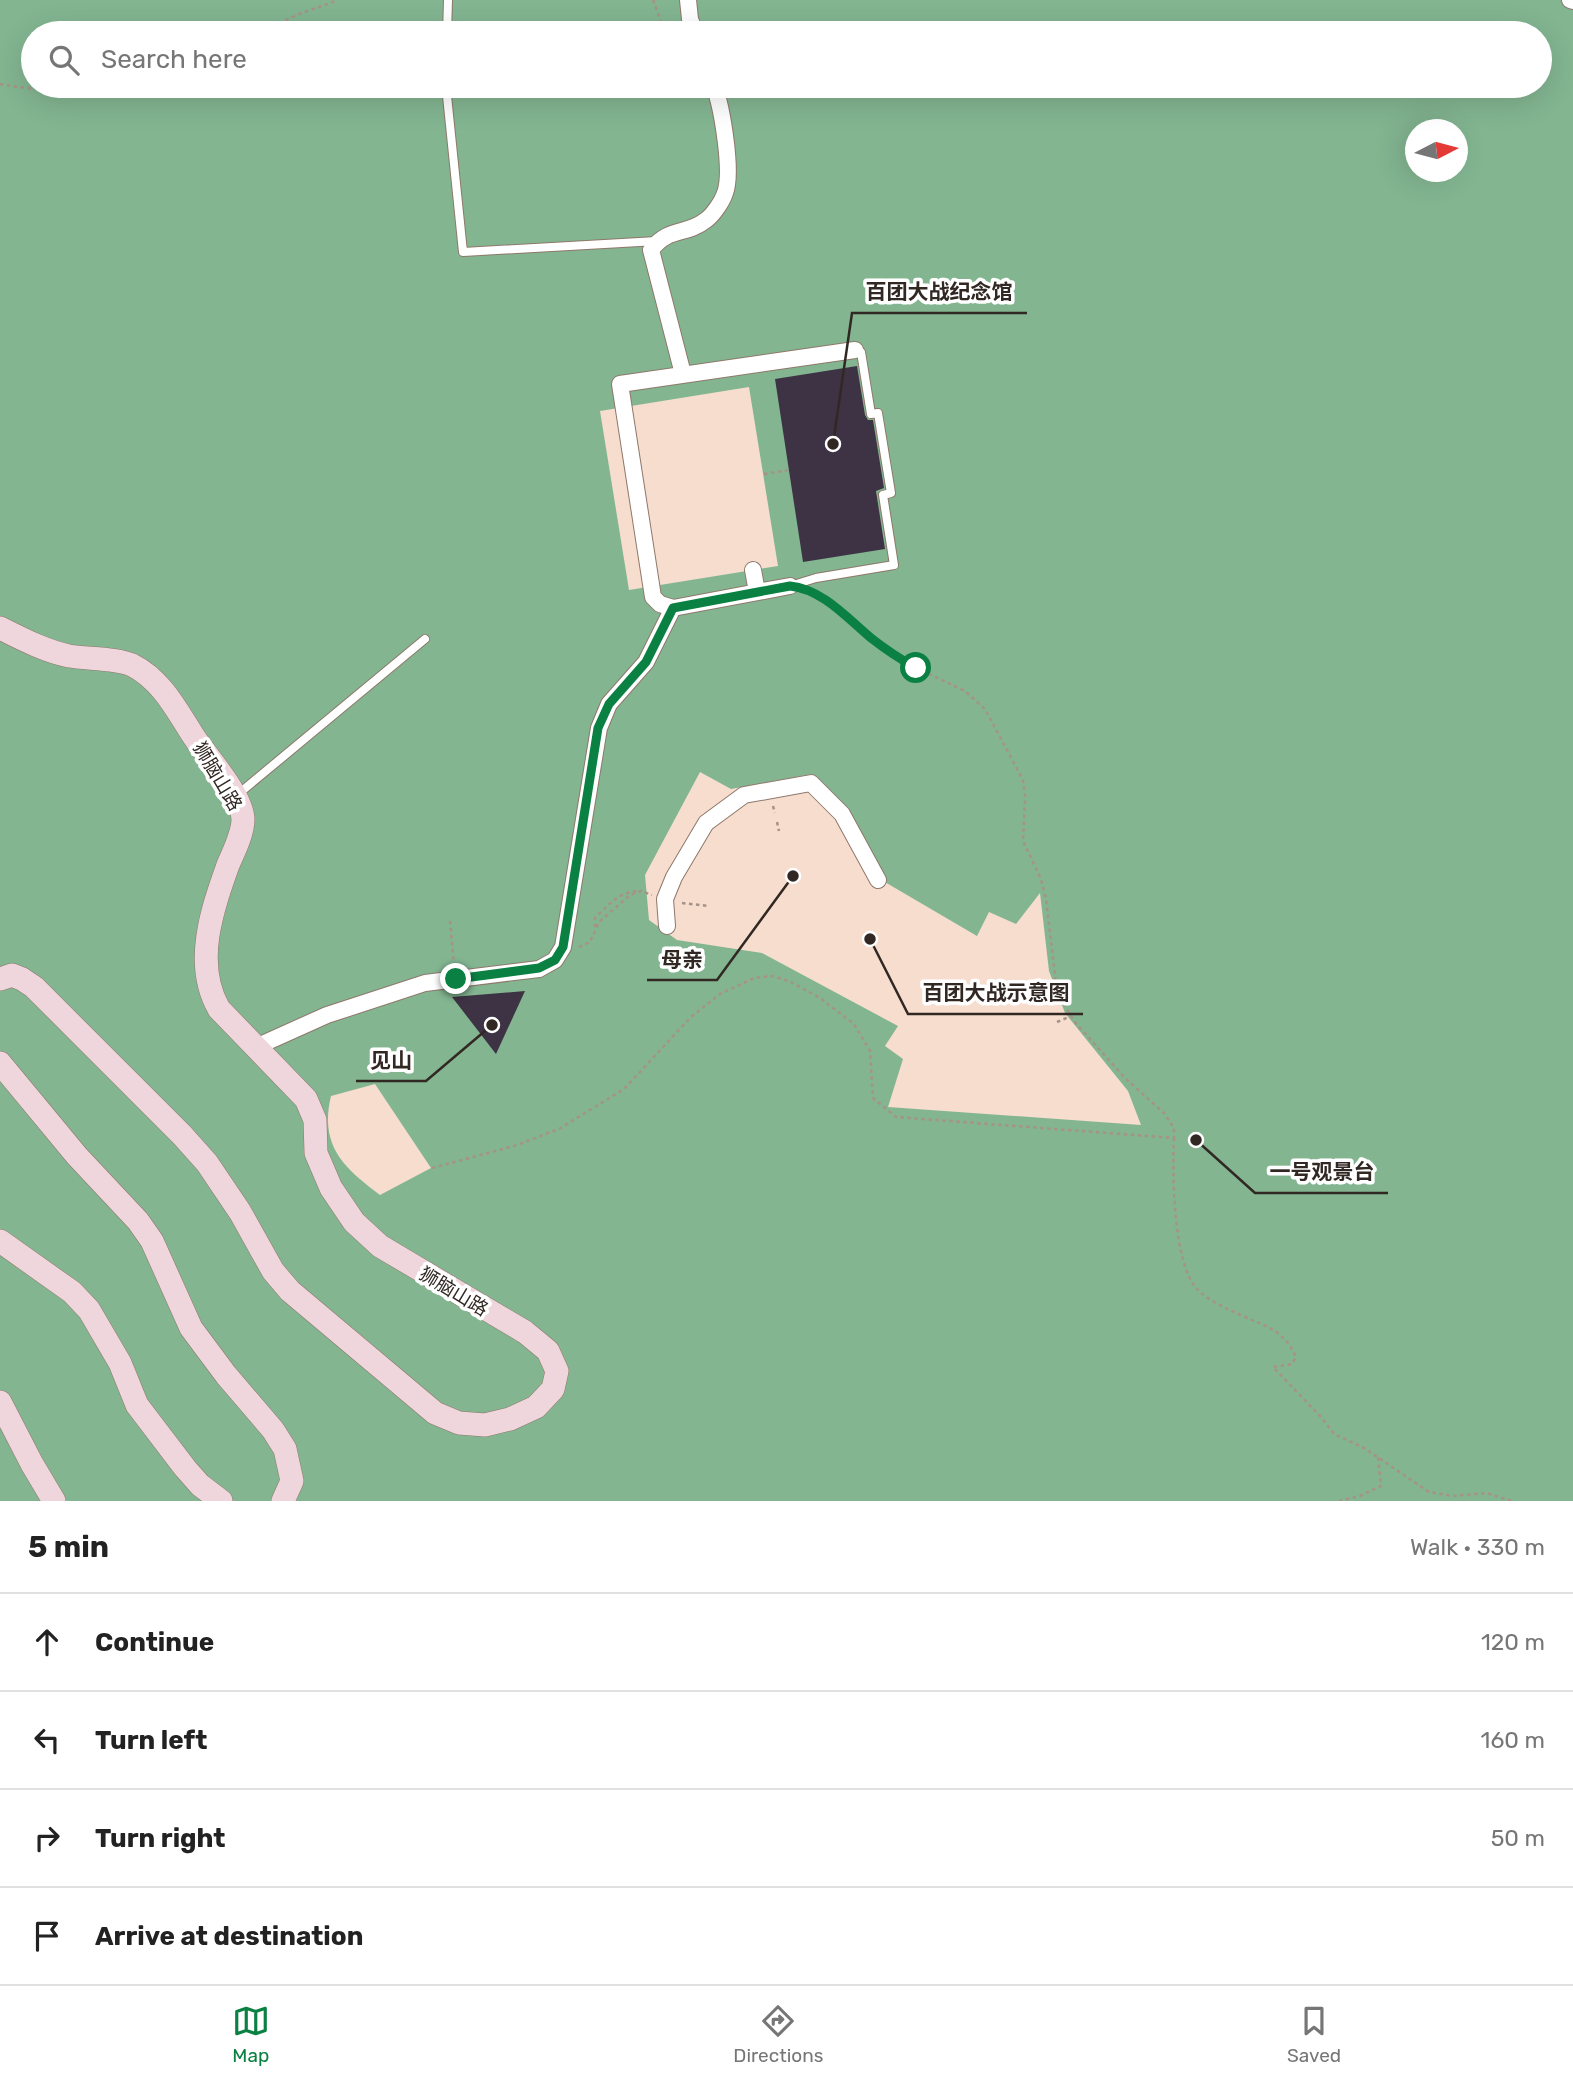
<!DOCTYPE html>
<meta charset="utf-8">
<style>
body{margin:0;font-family:Rubik,"Noto Sans SC",sans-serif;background:#f6f6f6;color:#222}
.compass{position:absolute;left:1405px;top:119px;width:63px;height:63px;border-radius:50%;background:#fff;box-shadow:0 7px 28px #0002;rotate:84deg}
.stop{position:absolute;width:21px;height:21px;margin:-16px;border:5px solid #0b8043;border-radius:50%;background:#fff}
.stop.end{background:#0b8043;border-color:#fff;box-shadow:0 2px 7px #0008}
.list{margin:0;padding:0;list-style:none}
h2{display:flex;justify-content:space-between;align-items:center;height:91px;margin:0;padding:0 28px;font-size:30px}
h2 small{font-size:23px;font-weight:400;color:#767676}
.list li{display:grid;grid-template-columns:46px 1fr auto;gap:21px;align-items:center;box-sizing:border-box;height:98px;padding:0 28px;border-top:2px solid #e0e0e0}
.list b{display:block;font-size:26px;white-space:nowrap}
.list em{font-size:23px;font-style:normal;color:#767676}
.icon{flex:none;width:38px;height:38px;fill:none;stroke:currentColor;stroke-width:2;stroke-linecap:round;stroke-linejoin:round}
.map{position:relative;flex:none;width:1573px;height:1501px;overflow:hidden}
.search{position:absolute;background:#fff;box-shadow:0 7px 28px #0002;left:21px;right:21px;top:21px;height:77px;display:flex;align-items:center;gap:18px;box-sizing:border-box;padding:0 24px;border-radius:38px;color:#767676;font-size:26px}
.sheet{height:483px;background:#fff}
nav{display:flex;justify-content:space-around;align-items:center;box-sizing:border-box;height:98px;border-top:2px solid #e0e0e0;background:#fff;font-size:19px;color:#767676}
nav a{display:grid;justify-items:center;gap:4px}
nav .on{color:#0b8043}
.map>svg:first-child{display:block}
.forest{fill:#83b591;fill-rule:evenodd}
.building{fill:#3e3344}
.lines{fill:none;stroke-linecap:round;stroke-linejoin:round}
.lane-casing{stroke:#8e786b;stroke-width:10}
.street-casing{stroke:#8e786b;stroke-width:18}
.secondary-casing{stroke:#8e786b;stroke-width:24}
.path{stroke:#a69388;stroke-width:2.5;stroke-dasharray:3.5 3.5;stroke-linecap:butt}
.lane{stroke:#fff;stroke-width:8}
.street{stroke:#fff;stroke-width:16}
.secondary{stroke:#efd6dd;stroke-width:23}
.route{stroke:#0b8043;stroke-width:9}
.labels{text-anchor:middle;stroke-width:7;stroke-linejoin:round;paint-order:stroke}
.street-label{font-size:19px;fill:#322823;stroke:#fff}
.leader{fill:none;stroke:#322823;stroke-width:2.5}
.callout-dot{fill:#322823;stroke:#fff;stroke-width:2.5}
.callout-label{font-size:21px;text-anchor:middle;font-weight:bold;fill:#322823;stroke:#fff;stroke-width:7;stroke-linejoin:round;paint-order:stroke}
</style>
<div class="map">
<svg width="1573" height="1501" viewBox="0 0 1573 1501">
<rect width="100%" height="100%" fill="#f6ddce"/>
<path class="forest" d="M 0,0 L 1573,0 L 1573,1501 L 0,1501 ZM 33,33 L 1540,33 L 1540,86 L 33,86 ZM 1416,130 L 1458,130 L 1458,172 L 1416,172 ZM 749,387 L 778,566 L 629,590 L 600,411 ZM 700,772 L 731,789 L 812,774 L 847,811 L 878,878 L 977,936 L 989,912 L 1016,924 L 1040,893 L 1049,971 L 1065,1013 L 1128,1091 L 1141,1125 L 888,1107 L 903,1059 L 885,1046 L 898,1026 L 762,953 L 677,940 L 649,920 L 645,875 ZM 375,1084 L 431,1168 L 380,1195 C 344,1168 319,1146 331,1096 Z"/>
<path class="building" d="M 857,366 L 865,415 L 868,420 L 873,420 L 884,488 L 876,491 L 885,549 L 803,562 L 775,379 Z
M 525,991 L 496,1054 L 452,997 Z"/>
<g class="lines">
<g class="lane-casing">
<path id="lane" d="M 447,33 L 448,0
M 446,86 L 463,252 L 657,241
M 790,586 L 816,578 L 894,565 L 883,495 L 891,493 L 878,413 L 871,414 L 861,352 L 855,350
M 237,795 L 425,639"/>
</g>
<g class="street-casing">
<path id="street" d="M 688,0 L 690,19 L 695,33
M 1570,0 L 1573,1
M 683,374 L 651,250 C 669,226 686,236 706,220 C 713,215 722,202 725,193 C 733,172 722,107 714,86
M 753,570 L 757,592
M 673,608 L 790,586
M 667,926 L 665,899 L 674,877 L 706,823 L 744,795 L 811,783 L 842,814 L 878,880
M 258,1046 L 327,1015 L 425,983 L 539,969 L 555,960 L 563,947 L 599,728 L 609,704 L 646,662 L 673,608 L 660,604 L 653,597 L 620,384 L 855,350"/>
</g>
<g class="secondary-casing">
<path id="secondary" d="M 0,628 C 22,639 45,651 69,656 C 87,659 117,658 132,665 C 162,680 177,711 194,737 C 208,758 242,795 243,819 C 243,834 234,851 228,865 C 212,910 193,964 219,1009 L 306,1099 L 315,1120 L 316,1153 L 331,1188 L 354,1222 L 380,1246 L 525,1332 L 548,1351 L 557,1371 L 553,1389 L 536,1407 L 510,1419 L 485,1425 L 459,1423 L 435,1413 L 290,1291 L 273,1271 L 240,1212 L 207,1163 L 182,1135 L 34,987 L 22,979 L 12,975 L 0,979
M 0,1063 L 77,1156 L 138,1221 L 152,1241 L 191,1328 L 226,1375 L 273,1430 L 285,1449 L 292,1481 L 283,1501
M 0,1241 L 72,1292 L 89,1310 L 120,1363 L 137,1405 L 185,1468 L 200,1485 L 221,1501
M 0,1402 L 32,1464 L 54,1501"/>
</g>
<path class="path" d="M 653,0 L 662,24 L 670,33
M 269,33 C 284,15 316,10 337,0
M 0,84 C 30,91 106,92 137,86
M 764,474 L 789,470
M 773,806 L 775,813
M 777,822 L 779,831
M 682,903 L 709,906
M 450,921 L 454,965
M 595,927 L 595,918 C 608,905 620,891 639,891
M 579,947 L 590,942 L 599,922 L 630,895 L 641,891 L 652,895
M 1057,1022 L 1071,1016
M 1174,1138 C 1172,1171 1173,1264 1197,1289 C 1209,1301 1227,1309 1243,1316 C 1267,1327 1284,1330 1296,1357 L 1292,1364 L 1273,1367 L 1321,1417 L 1334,1434 L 1364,1448 L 1429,1492 L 1453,1496 L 1486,1493 L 1512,1501
M 432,1168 L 514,1146 L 559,1129 L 624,1089 L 691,1017 L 720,994 L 754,978 L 773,976 L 791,982 L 820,998 L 854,1024 L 870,1051 L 873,1098 L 896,1117 L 1174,1138 L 1174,1128 L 1164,1113 L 1125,1078 L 1074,1021 L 1062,1000 L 1056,984 L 1046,899 L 1041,879 L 1023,841 L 1025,796 L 1023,780 L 985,709 L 965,691 L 916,668 L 893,655 L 813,592
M 1339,1501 L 1360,1496 L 1381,1486 L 1378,1457"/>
<use href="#lane" class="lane"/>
<use href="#street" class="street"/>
<use href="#secondary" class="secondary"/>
</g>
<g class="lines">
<path class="route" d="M 456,979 L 539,968 L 555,960 L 563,947 L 598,728 L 609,704 L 646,662 L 673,608 L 790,586 C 822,589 847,618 871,638 C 885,649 900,659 916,668"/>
</g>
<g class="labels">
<g class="street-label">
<text transform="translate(218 776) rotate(59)" y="7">狮脑山路</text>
<text transform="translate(454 1291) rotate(31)" y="7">狮脑山路</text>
</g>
</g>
<path class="leader" d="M833 444L852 313H1027M793 876L717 980H647M870 939L908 1014H1083M492 1025L426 1081H356M1196 1140L1255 1193H1388"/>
<g class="callout-dot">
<circle cx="833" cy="444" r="7"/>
<circle cx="793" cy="876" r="7"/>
<circle cx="870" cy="939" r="7"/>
<circle cx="492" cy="1025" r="7"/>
<circle cx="1196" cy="1140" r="7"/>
</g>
<g class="callout-label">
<text x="939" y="299">百团大战纪念馆</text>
<text x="682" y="967">母亲</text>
<text x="996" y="1000">百团大战示意图</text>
<text x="391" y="1068">见山</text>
<text x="1322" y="1179">一号观景台</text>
</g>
</svg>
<svg class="compass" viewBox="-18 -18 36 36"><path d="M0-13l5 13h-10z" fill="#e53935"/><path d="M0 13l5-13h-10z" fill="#767676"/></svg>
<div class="stop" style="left:916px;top:668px"></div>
<div class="stop end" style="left:456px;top:979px"></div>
<div class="search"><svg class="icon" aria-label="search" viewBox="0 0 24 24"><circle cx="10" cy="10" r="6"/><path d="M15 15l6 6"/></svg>Search here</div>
</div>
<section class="sheet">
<h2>5 min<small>Walk · 330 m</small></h2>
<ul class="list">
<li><svg class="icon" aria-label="ahead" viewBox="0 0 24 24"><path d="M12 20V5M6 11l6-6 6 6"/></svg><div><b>Continue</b></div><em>120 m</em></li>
<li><svg class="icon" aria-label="left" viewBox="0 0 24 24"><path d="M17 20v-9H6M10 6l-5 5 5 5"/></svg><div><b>Turn left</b></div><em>160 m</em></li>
<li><svg class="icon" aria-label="right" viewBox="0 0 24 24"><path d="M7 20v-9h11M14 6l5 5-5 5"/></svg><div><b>Turn right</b></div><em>50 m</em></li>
<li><svg class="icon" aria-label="arrive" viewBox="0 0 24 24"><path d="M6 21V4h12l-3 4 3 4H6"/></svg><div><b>Arrive at destination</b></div></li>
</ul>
</section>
<nav>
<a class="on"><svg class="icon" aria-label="map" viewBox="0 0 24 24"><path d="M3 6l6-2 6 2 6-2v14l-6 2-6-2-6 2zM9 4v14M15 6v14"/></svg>Map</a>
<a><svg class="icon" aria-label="directions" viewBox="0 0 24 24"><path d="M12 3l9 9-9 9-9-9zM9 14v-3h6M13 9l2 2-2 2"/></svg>Directions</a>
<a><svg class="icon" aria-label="saved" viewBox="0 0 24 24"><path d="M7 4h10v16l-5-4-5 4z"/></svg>Saved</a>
</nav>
